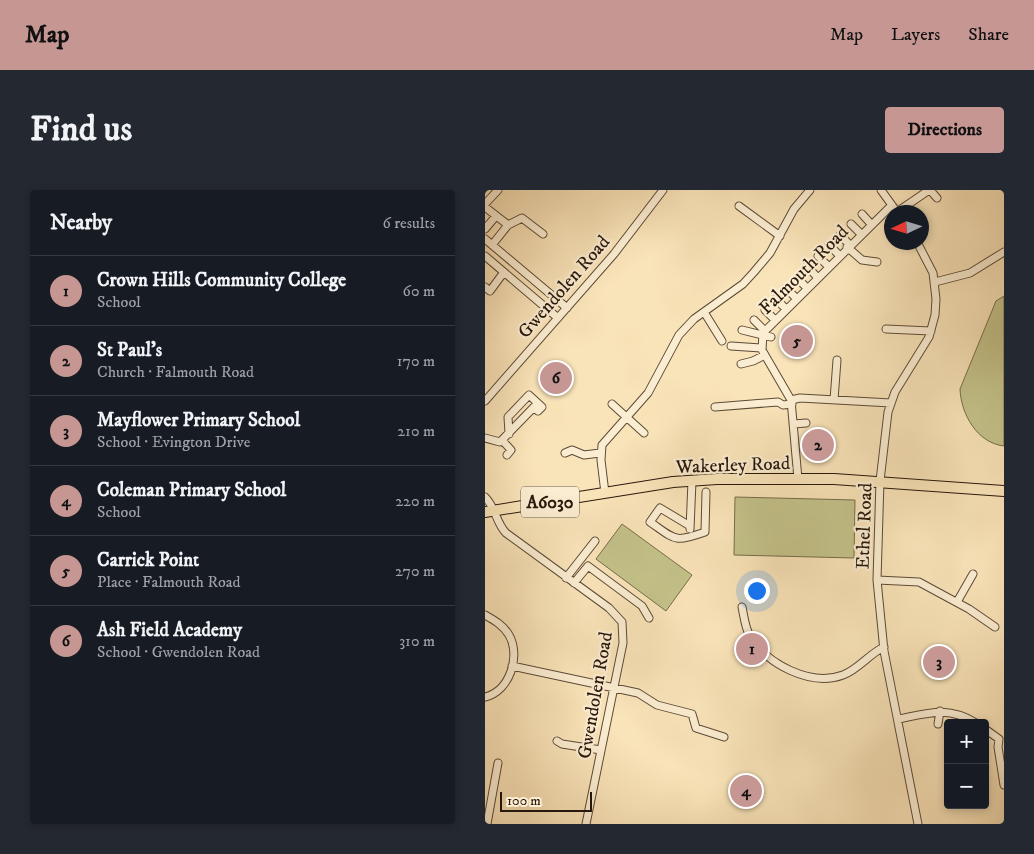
<!DOCTYPE html>
<meta charset="utf-8">
<style>
body{margin:0;font-family:"IM FELL DW Pica",serif;background:#242831;color:#f1f3f6}
.controls{position:absolute;right:15px;bottom:15px;display:grid;overflow:hidden;border-radius:5px;box-shadow:0 2px 8px #0003}
.controls button{width:45px;height:45px;display:grid;place-items:center;padding:0;border:0;border-bottom:1px solid #363941;background:#171b24;color:#f1f3f6;font:25px sans-serif}
.compass{position:absolute;left:399px;top:15px;width:45px;height:45px;border-radius:50%;background:#171b24;box-shadow:0 2px 8px #0003;rotate:266deg}
.scale{position:absolute;left:15px;bottom:12px;width:92px;box-sizing:border-box;padding-left:5px;border:2px solid #28170c;border-top:0;font-size:14px;line-height:18px;white-space:nowrap;color:#28170c;-webkit-text-stroke:4px #fbedd1;paint-order:stroke}
.you{position:absolute;left:271px;top:400px;width:18px;height:18px;margin:-12px;border:4px solid #fff;border-radius:50%;background:#1a73e8;box-shadow:0 0 0 8px #1a73e833}
.badge{display:grid;place-items:center;width:32px;height:32px;border-radius:50%;background:#c59692;color:#111;font-size:16px;font-weight:700}
.pin{position:absolute;translate:-50% -50%;border:2px solid #fff;box-shadow:0 1px 5px #0006}
.list{margin:0;padding:0;list-style:none}
h2{display:flex;justify-content:space-between;align-items:center;height:65px;margin:0;padding:0 20px;font-size:21px}
h2 small{font-size:16px;font-weight:400;color:#9ea1a6}
.list li{display:grid;grid-template-columns:32px 1fr auto;gap:15px;align-items:center;box-sizing:border-box;height:70px;padding:0 20px;border-top:1px solid #363941}
.list b{display:block;font-size:19px;white-space:nowrap}
.list p{margin:0;font-size:16px;white-space:nowrap;color:#9ea1a6}
.list em{font-size:16px;font-style:normal;color:#9ea1a6}
.map{position:relative;flex:none;width:519px;height:634px;overflow:hidden;border-radius:5px}
header{display:flex;align-items:center;gap:30px;box-sizing:border-box;height:70px;padding:0 25px;background:#c59692;color:#111}
header strong{font-size:24px}
nav{display:flex;gap:28px;margin-inline-start:auto;font-size:18px}
.intro{display:flex;align-items:center;justify-content:space-between;box-sizing:border-box;height:120px;padding:0 30px}
h1{margin:0;font-size:35px}
.button{padding:12px 22px;border-radius:5px;background:#c59692;color:#111;font-size:18px;font-weight:700}
main{display:flex;gap:30px;padding:0 30px}
aside{flex:1;background:#171b24;border-radius:5px;box-shadow:0 2px 8px #0003}
.map>svg:first-child{display:block}
.green{fill:#c4c28a;stroke:#766c4b}
.lines{fill:none;stroke-linecap:round;stroke-linejoin:round}
.minor-casing{stroke:#5c4a37;stroke-width:9}
.highway-casing{stroke:#28170c;stroke-width:12}
.minor{stroke:#fbedd1;stroke-width:7}
.highway{stroke:#f9e3b8;stroke-width:10}
.labels{text-anchor:middle;stroke-width:4.5;stroke-linejoin:round;paint-order:stroke}
.shield{fill:#fbedd1;stroke:#675747;stroke-width:1}
.shield-label{font-size:18px;font-weight:bold;fill:#28170c}
.street-label{font-size:19px;fill:#28170c;stroke:#fbedd1}
</style>
<header>
<strong>Map</strong>
<nav><a>Map</a><a>Layers</a><a>Share</a></nav>
</header>
<div class="intro"><h1>Find us</h1><a class="button">Directions</a></div>
<main>
<aside>
<h2>Nearby<small>6 results</small></h2>
<ul class="list">
<li><span class="badge">1</span><div><b>Crown Hills Community College</b><p>School</p></div><em>60 m</em></li>
<li><span class="badge">2</span><div><b>St Paul's</b><p>Church · Falmouth Road</p></div><em>170 m</em></li>
<li><span class="badge">3</span><div><b>Mayflower Primary School</b><p>School · Evington Drive</p></div><em>210 m</em></li>
<li><span class="badge">4</span><div><b>Coleman Primary School</b><p>School</p></div><em>220 m</em></li>
<li><span class="badge">5</span><div><b>Carrick Point</b><p>Place · Falmouth Road</p></div><em>270 m</em></li>
<li><span class="badge">6</span><div><b>Ash Field Academy</b><p>School · Gwendolen Road</p></div><em>310 m</em></li>
</ul>
</aside>
<div class="map">
<svg width="519" height="634" viewBox="0 0 519 634">
<rect width="100%" height="100%" fill="#f9e3b8"/>
<filter id="stains"><feTurbulence type="fractalNoise" baseFrequency=".004" numOctaves="4"/><feColorMatrix values="0 0 0 0 .2 0 0 0 0 .09 0 0 0 0 .02 0 0 0 .5 -.17"/></filter>
<radialGradient id="worn" r=".72"><stop offset=".6" stop-color="#630" stop-opacity="0"/><stop offset="1" stop-color="#630" stop-opacity=".3"/></radialGradient>
<path class="green" d="M 519,106 L 519,256 C 492,253 476,224 475,199 L 511,111 Z
M 250,307 L 370,310 L 369,368 L 249,365 Z
M 137,334 L 207,385 L 181,421 L 111,369 Z"/>
<g class="lines">
<g class="minor-casing">
<path id="minor" d="M 396,0 L 409,18
M 445,0 L 452,8
M 0,14 L 13,0
M 254,16 L 295,46
M 0,17 L 23,35 L 7,55
M 412,22 L 444,0
M 377,24 L 386,34
M 366,34 L 376,44
M 23,35 L 37,28 L 58,44
M 0,39 L 11,26
M 355,45 L 365,55
M 0,49 L 82,118
M 432,52 L 448,83 L 451,109 L 450,125 L 444,147 L 410,202 L 403,222 L 395,291 L 392,390 L 399,461 L 433,634
M 344,55 L 354,65
M 362,57 L 377,70 L 392,72
M 0,66 L 73,128
M 333,66 L 343,76
M 322,76 L 332,87
M 312,88 L 322,98
M 450,92 L 485,83 L 519,62
M 0,97 L 5,101 L 19,82
M 301,98 L 311,108
M 291,109 L 301,119
M 280,120 L 290,130
M 219,122 L 237,151
M 269,130 L 280,141
M 401,139 L 446,141
M 257,140 L 286,147
M 246,156 L 276,158
M 256,174 L 268,171 L 280,165
M 306,210 L 315,208 L 406,213
M 349,210 L 352,170
M 0,211 L 129,64 L 178,0
M 127,214 L 159,243
M 230,217 L 293,212 L 298,215 L 307,214
M 309,234 L 321,233
M 0,248 L 15,252 L 49,217 L 53,221 L 57,217 L 44,205 L 23,227 L 24,244
M 17,250 L 26,260 L 22,265
M 80,263 L 87,260 L 99,265 L 115,263
M 313,289 L 306,210 L 277,160 L 278,143 L 407,15
M 120,303 L 116,270 L 117,255 L 163,203 L 194,145 L 209,129 L 258,94 L 269,82 L 285,63 L 309,19 L 325,0
M 0,307 C 11,318 11,333 21,343 L 124,418 L 137,432 L 138,453 L 101,634
M 205,336 L 175,318 L 165,332 C 191,350 189,353 220,342 L 221,302
M 205,339 L 207,291
M 81,388 L 110,351
M 392,390 L 434,392 L 484,419 L 510,437
M 89,393 L 103,376 L 157,416 L 164,428
M 472,412 L 488,384
M 257,417 C 259,426 260,438 265,446 C 281,474 326,497 358,485 C 374,479 384,464 399,457
M 0,425 C 9,430 18,435 24,445 C 36,466 25,501 0,507
M 27,476 L 153,503 L 172,515 L 207,524 L 211,538 L 239,547
M 414,529 C 444,523 463,516 491,533
M 453,534 L 455,521
M 500,539 L 514,549 L 513,557 L 519,595
M 72,551 L 77,554 L 116,560
M 2,634 L 13,573"/>
</g>
<g class="highway-casing">
<path id="highway" d="M 0,322 L 188,292 L 232,289 L 349,289 L 519,301"/>
</g>
<use href="#minor" class="minor"/>
<use href="#highway" class="highway"/>
</g>
<g class="labels">
<rect class="shield" x="36" y="296.5" width="58" height="31" rx="4"/>
<g class="shield-label">
<text x="65" y="318">A6030</text>
</g>
<g class="street-label">
<text transform="translate(318 79) rotate(-45)" y="7">Falmouth Road</text>
<text transform="translate(78 96) rotate(-49)" y="7">Gwendolen Road</text>
<text transform="translate(248 274) rotate(-2)" y="7">Wakerley Road</text>
<text transform="translate(378 336) rotate(-88)" y="7">Ethel Road</text>
<text transform="translate(109 505) rotate(-80)" y="7">Gwendolen Road</text>
</g>
</g>
<rect width="100%" height="100%" filter="url(#stains)"/>
<rect width="100%" height="100%" fill="url(#worn)"/>
</svg>
<div class="controls">
<button>+</button>
<button>−</button>
</div>
<svg class="compass" viewBox="-18 -18 36 36"><path d="M0-13l5 13h-10z" fill="#e53935"/><path d="M0 13l5-13h-10z" fill="#9ea1a6"/></svg>
<div class="scale">100 m</div>
<div class="you"></div>
<div class="pin badge" style="left:267px;top:459px">1</div>
<div class="pin badge" style="left:333px;top:255px">2</div>
<div class="pin badge" style="left:454px;top:472px">3</div>
<div class="pin badge" style="left:261px;top:601px">4</div>
<div class="pin badge" style="left:312px;top:151px">5</div>
<div class="pin badge" style="left:71px;top:188px">6</div>
</div>
</main>
